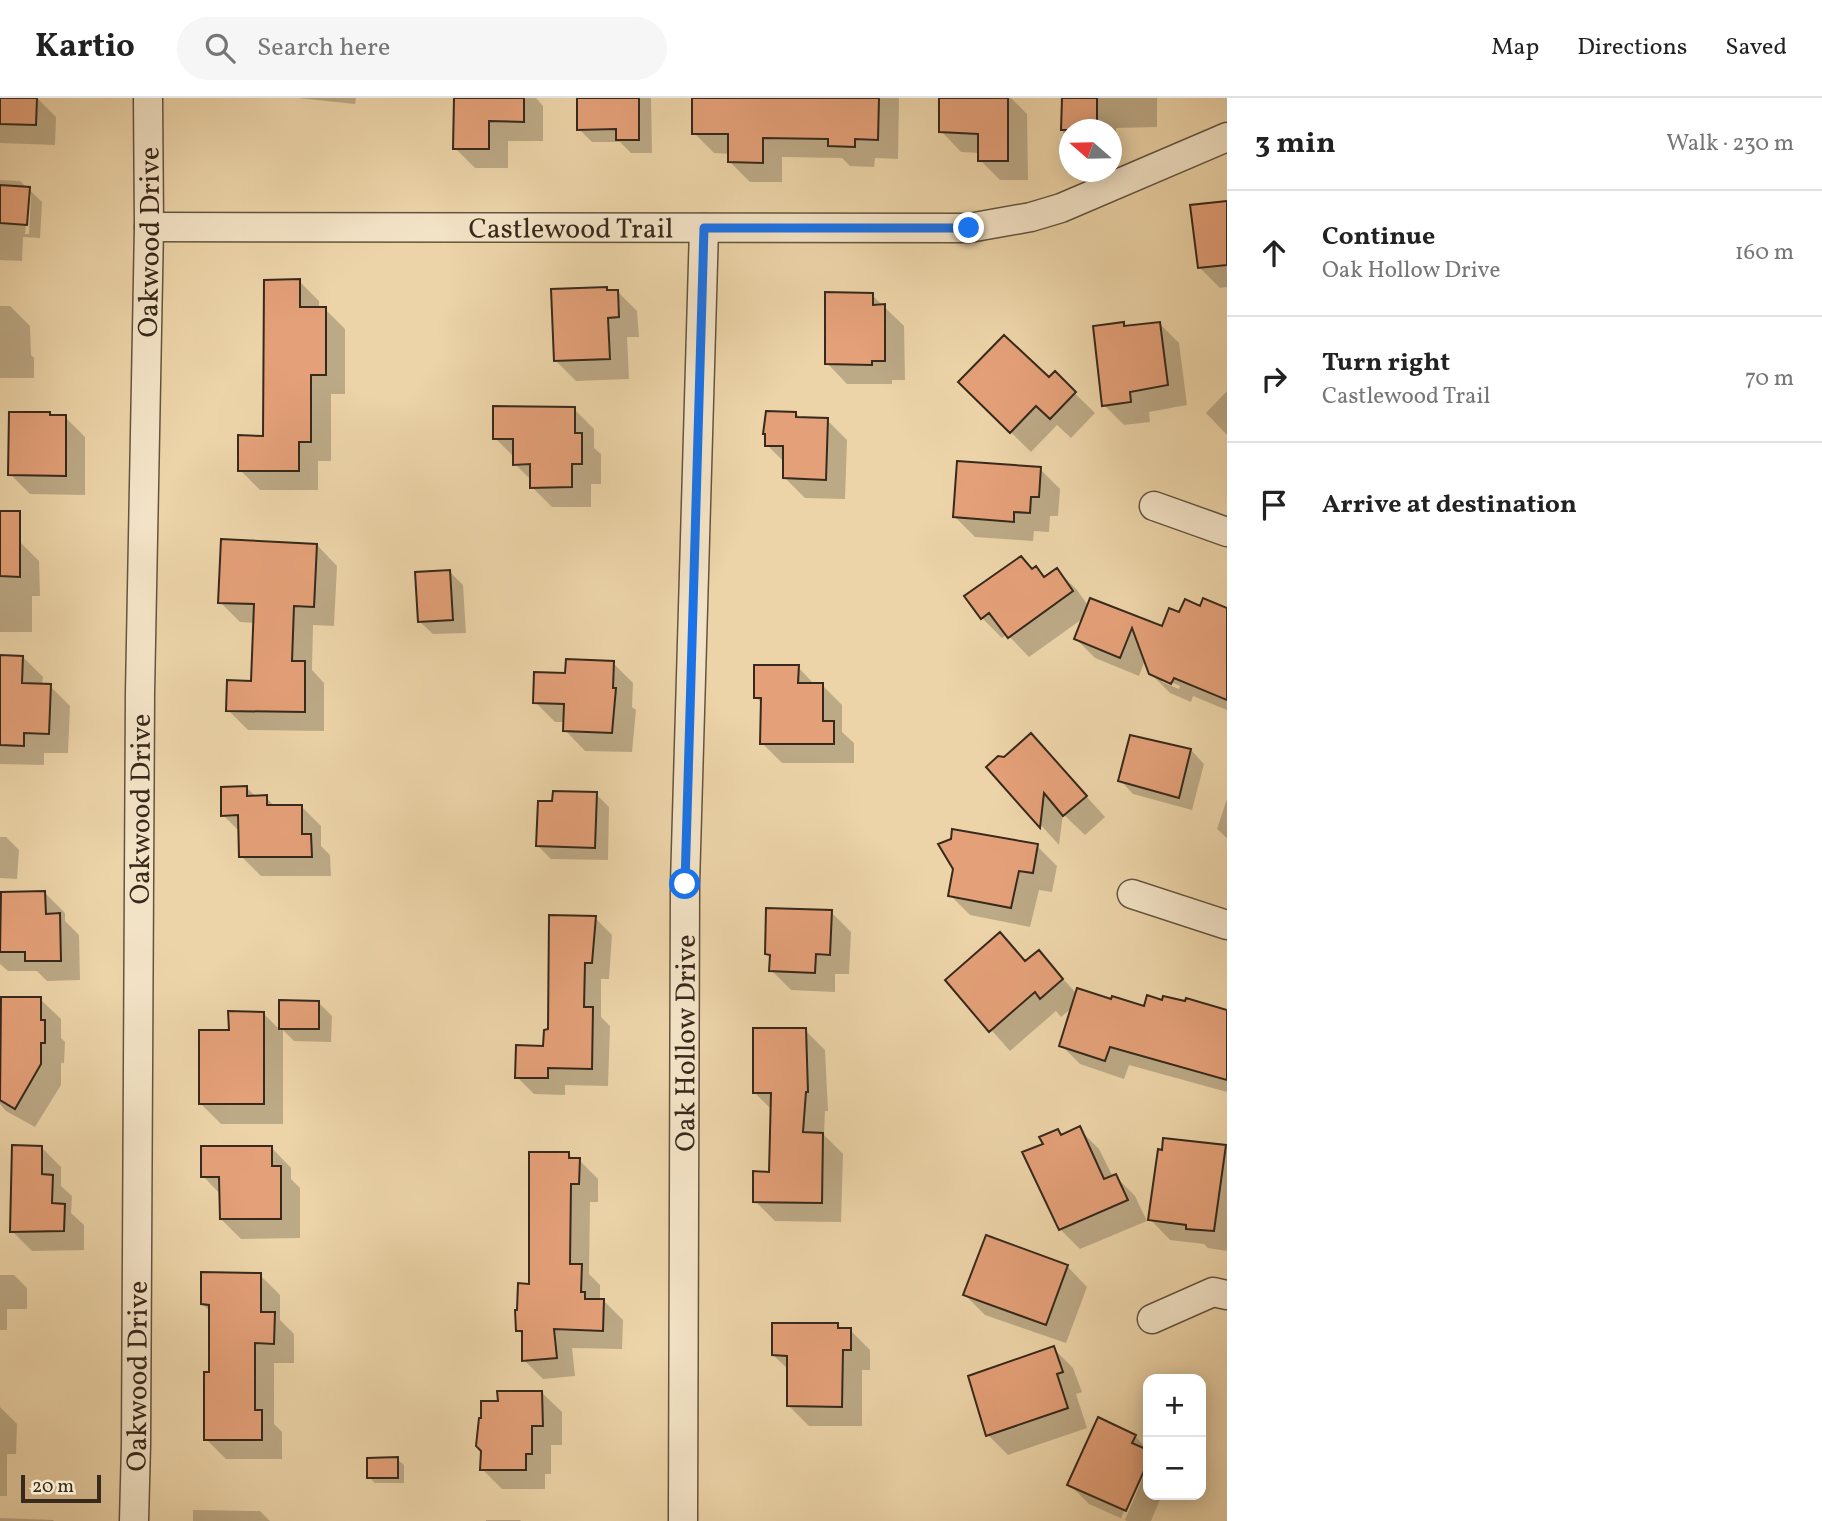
<!DOCTYPE html>
<meta charset="utf-8">
<style>
body{margin:0;font-family:Vollkorn,serif;background:#f6f6f6;color:#222}
.controls{position:absolute;right:21px;bottom:21px;display:grid;overflow:hidden;border-radius:14px;box-shadow:0 4px 18px #0003}
.controls button{width:63px;height:63px;display:grid;place-items:center;padding:0;border:0;border-bottom:2px solid #e0e0e0;background:#fff;color:#222;font:35px sans-serif}
.compass{position:absolute;left:1059px;top:21px;width:63px;height:63px;border-radius:50%;background:#fff;box-shadow:0 4px 18px #0003;rotate:290deg}
.scale{position:absolute;left:21px;bottom:18px;width:80px;box-sizing:border-box;padding-left:7px;border:4px solid #37291c;border-top:0;font-size:19px;line-height:24px;white-space:nowrap;color:#37291c;-webkit-text-stroke:5px #f3e3c6;paint-order:stroke}
.stop{position:absolute;width:21px;height:21px;margin:-16px;border:5px solid #1a73e8;border-radius:50%;background:#fff}
.stop.end{background:#1a73e8;border-color:#fff;box-shadow:0 2px 7px #0008}
.list{margin:0;padding:0;list-style:none}
h2{display:flex;justify-content:space-between;align-items:center;height:91px;margin:0;padding:0 28px;font-size:30px}
h2 small{font-size:23px;font-weight:400;color:#767676}
.list li{display:grid;grid-template-columns:46px 1fr auto;gap:21px;align-items:center;box-sizing:border-box;height:126px;padding:0 28px;border-top:2px solid #e0e0e0}
.list b{display:block;font-size:26px;white-space:nowrap}
.list p{margin:0;font-size:23px;white-space:nowrap;color:#767676}
.list em{font-size:23px;font-style:normal;color:#767676}
.icon{flex:none;width:38px;height:38px;fill:none;stroke:currentColor;stroke-width:2;stroke-linecap:round;stroke-linejoin:round}
.map{position:relative;flex:none;width:1227px;height:1423px;overflow:hidden}
header{display:flex;align-items:center;gap:42px;box-sizing:border-box;height:98px;padding:0 35px;background:#fff;border-bottom:2px solid #e0e0e0}
header strong{font-size:33px}
nav{display:flex;gap:38px;margin-inline-start:auto;font-size:24px}
.search{width:490px;height:63px;background:#f6f6f6;display:flex;align-items:center;gap:18px;box-sizing:border-box;padding:0 24px;border-radius:38px;color:#767676;font-size:26px}
main{display:flex}
aside{flex:1;background:#fff}
.map>svg:first-child{display:block}
.shadow{fill:#0003;fill-rule:evenodd}
.building{fill:#e4a078;stroke:#37291c;stroke-width:2}
.lines{fill:none;stroke-linecap:round;stroke-linejoin:round}
.minor-casing{stroke:#64543f;stroke-width:31}
.minor{stroke:#f3e3c6;stroke-width:28}
.route{stroke:#1a73e8;stroke-width:9}
.labels{text-anchor:middle;stroke-width:7;stroke-linejoin:round;paint-order:stroke}
.street-label{font-size:28px;fill:#37291c;stroke:#f3e3c6}
</style>
<header>
<strong>Kartio</strong>
<div class="search"><svg class="icon" aria-label="search" viewBox="0 0 24 24"><circle cx="10" cy="10" r="6"/><path d="M15 15l6 6"/></svg>Search here</div>
<nav><a>Map</a><a>Directions</a><a>Saved</a></nav>
</header>
<main>
<div class="map">
<svg width="1227" height="1423" viewBox="0 0 1227 1423">
<rect width="100%" height="100%" fill="#ecd4a8"/>
<filter id="stains"><feTurbulence type="fractalNoise" baseFrequency=".00286" numOctaves="4"/><feColorMatrix values="0 0 0 0 .2 0 0 0 0 .09 0 0 0 0 .02 0 0 0 .5 -.17"/></filter>
<radialGradient id="worn" r=".72"><stop offset=".6" stop-color="#630" stop-opacity="0"/><stop offset="1" stop-color="#630" stop-opacity=".3"/></radialGradient>
<path class="shadow" d="M 0,0 L 37,0 L 56,19 L 55,47 L 0,45 Z
M 298,0 L 356,0 L 355,6 Z
M 455,0 L 536,0 L 543,8 L 543,43 L 508,43 L 508,70 L 475,70 L 455,50 Z
M 579,0 L 651,0 L 652,55 L 631,55 L 620,44 L 592,44 L 579,31 Z
M 694,0 L 899,0 L 898,61 L 875,60 L 874,69 L 850,68 L 842,60 L 782,59 L 782,84 L 750,84 L 730,64 L 730,56 L 714,55 L 694,35 Z
M 941,0 L 1011,0 L 1027,16 L 1028,82 L 1000,82 L 980,62 L 980,55 L 961,54 L 941,33 Z
M 1063,0 L 1157,0 L 1157,29 L 1116,30 L 1116,55 L 1112,55 L 1112,32 L 1070,32 L 1070,41 L 1063,35 Z
M 0,82 L 20,83 L 42,104 L 40,140 L 23,139 L 22,163 L 0,162 ZM 28,94 L 31,97 L 29,136 L 25,136 Z
M 1227,104 L 1227,189 L 1220,190 L 1200,170 Z
M 299,183 L 319,203 L 319,211 L 325,211 L 345,231 L 345,296 L 331,296 L 331,363 L 318,363 L 318,392 L 260,392 L 240,372 L 265,340 Z
M 606,191 L 610,194 L 617,193 L 637,213 L 639,239 L 627,239 L 629,281 L 576,283 L 556,263 Z
M 872,197 L 904,228 L 905,282 L 892,282 L 892,286 L 847,286 L 827,265 Z
M 0,208 L 10,208 L 30,228 L 31,257 L 34,260 L 34,280 L 0,280 Z
M 1159,225 L 1179,245 L 1187,307 L 1149,314 L 1150,324 L 1124,327 L 1104,307 L 1123,226 L 1127,230 Z
M 1055,276 L 1095,315 L 1071,340 L 1057,327 L 1031,354 L 960,284 L 1049,282 Z
M 1227,293 L 1227,337 L 1206,315 Z
M 574,311 L 594,331 L 594,350 L 601,356 L 601,386 L 591,386 L 591,409 L 552,409 L 532,389 L 532,383 L 515,366 L 515,360 L 495,340 Z
M 796,315 L 801,321 L 827,322 L 847,342 L 845,401 L 805,400 L 785,380 L 785,365 L 767,347 Z
M 49,316 L 52,319 L 65,319 L 85,339 L 85,397 L 30,396 L 10,376 Z
M 1040,371 L 1060,391 L 1058,418 L 1050,418 L 1049,434 L 1034,433 L 1033,443 L 975,439 L 955,419 Z
M 0,443 L 19,443 L 39,463 L 40,498 L 32,498 L 32,534 L 0,534 Z
M 317,447 L 337,468 L 334,528 L 313,527 L 312,572 L 324,585 L 324,633 L 248,632 L 228,612 L 253,584 L 255,525 L 240,524 L 220,504 Z
M 1021,460 L 1033,472 L 1036,470 L 1046,480 L 1057,472 L 1077,492 L 1089,509 L 1163,531 L 1180,516 L 1201,510 L 1227,512 L 1227,612 L 1193,598 L 1191,604 L 1170,595 L 1150,575 L 1145,562 L 1139,578 L 1095,560 L 1076,541 L 1085,519 L 1029,559 L 1007,536 L 1002,540 L 982,520 ZM 1162,580 L 1180,588 L 1179,591 L 1162,584 Z
M 450,474 L 463,487 L 466,535 L 433,536 L 419,523 Z
M 0,559 L 23,559 L 43,579 L 42,587 L 50,588 L 70,608 L 68,655 L 44,655 L 44,667 L 0,666 Z
M 613,565 L 633,585 L 632,609 L 636,612 L 632,654 L 585,653 L 565,632 L 565,624 L 555,624 L 535,604 Z
M 798,569 L 815,587 L 822,587 L 842,607 L 842,634 L 854,645 L 854,665 L 782,665 L 762,645 L 762,606 L 756,599 Z
M 1031,637 L 1105,719 L 1085,737 L 1063,716 L 1059,747 L 988,669 L 1004,661 Z
M 1191,652 L 1204,666 L 1192,712 L 1133,696 L 1120,682 Z
M 247,690 L 256,699 L 266,699 L 275,709 L 301,708 L 321,728 L 321,748 L 330,757 L 331,778 L 261,778 L 241,758 L 240,734 L 223,717 Z
M 596,696 L 609,709 L 608,762 L 551,761 L 538,748 L 554,705 Z
M 1227,701 L 1227,740 L 1217,731 Z
M 0,739 L 6,739 L 19,752 L 17,781 L 0,780 Z
M 1037,748 L 1057,768 L 1052,794 L 1039,792 L 1030,829 L 970,817 L 950,797 Z
M 45,795 L 65,815 L 65,823 L 79,837 L 80,882 L 47,883 L 37,873 L 8,873 L 0,866 L 0,832 L 3,832 Z
M 831,814 L 851,834 L 849,876 L 835,876 L 835,894 L 791,892 L 771,872 L 772,861 L 766,855 Z
M 595,820 L 612,837 L 609,881 L 601,881 L 601,919 L 610,928 L 608,988 L 565,987 L 565,997 L 534,996 L 517,979 L 545,950 L 549,933 Z
M 1000,837 L 1026,865 L 1038,854 L 1077,896 L 1145,910 L 1163,904 L 1227,913 L 1227,994 L 1129,967 L 1124,981 L 1080,966 L 1061,947 L 1073,909 L 1061,919 L 1056,913 L 1010,953 L 947,882 Z
M 40,901 L 61,921 L 61,940 L 65,944 L 64,965 L 61,965 L 61,987 L 35,1029 L 6,1013 L 0,1006 L 0,969 Z
M 281,904 L 319,905 L 332,918 L 331,944 L 294,943 L 283,932 L 283,1026 L 221,1026 L 201,1006 L 231,933 L 263,915 L 281,933 Z
M 805,932 L 825,952 L 828,1013 L 825,1013 L 824,1037 L 843,1056 L 841,1124 L 775,1123 L 755,1103 L 771,1075 L 772,1012 L 754,994 Z
M 1079,1031 L 1099,1051 L 1113,1079 L 1115,1078 L 1135,1098 L 1147,1123 L 1080,1151 L 1060,1131 L 1045,1047 L 1057,1033 L 1063,1038 Z
M 1164,1042 L 1227,1049 L 1227,1153 L 1208,1150 L 1204,1146 L 1170,1142 L 1150,1121 Z
M 41,1049 L 61,1069 L 61,1088 L 72,1098 L 71,1115 L 84,1127 L 84,1152 L 32,1153 L 12,1133 Z
M 271,1049 L 291,1070 L 291,1081 L 300,1090 L 300,1140 L 241,1141 L 221,1121 L 221,1097 L 203,1078 Z
M 568,1056 L 574,1062 L 579,1062 L 598,1081 L 598,1104 L 590,1104 L 589,1176 L 600,1187 L 600,1203 L 604,1203 L 623,1222 L 622,1251 L 572,1250 L 575,1278 L 543,1281 L 524,1262 L 523,1238 L 518,1232 Z
M 1067,1168 L 1087,1189 L 1066,1245 L 985,1217 L 965,1197 Z
M 0,1177 L 14,1177 L 27,1190 L 27,1211 L 7,1211 L 7,1232 L 0,1232 Z
M 260,1177 L 280,1197 L 280,1222 L 294,1236 L 294,1265 L 274,1265 L 274,1326 L 282,1334 L 282,1361 L 226,1361 L 206,1341 L 210,1276 L 211,1214 L 202,1206 Z
M 837,1227 L 842,1232 L 850,1232 L 870,1252 L 870,1272 L 862,1272 L 862,1328 L 809,1328 L 789,1308 L 789,1272 L 773,1257 Z
M 1053,1250 L 1073,1270 L 1082,1294 L 1076,1296 L 1087,1330 L 1008,1357 L 988,1337 Z
M 541,1294 L 562,1314 L 562,1347 L 551,1347 L 551,1376 L 545,1376 L 545,1391 L 502,1391 L 482,1371 L 499,1304 Z
M 0,1309 L 17,1326 L 16,1356 L 7,1356 L 7,1398 L 0,1398 Z
M 1135,1338 L 1148,1352 L 1148,1360 L 1121,1420 L 1125,1422 L 1148,1368 L 1148,1397 L 1162,1397 L 1151,1423 L 1127,1423 L 1089,1406 L 1069,1386 Z
M 397,1361 L 404,1367 L 404,1385 L 375,1385 L 369,1379 Z
M 193,1412 L 260,1413 L 270,1423 L 193,1423 Z
M 0,1420 L 53,1422 L 54,1423 L 0,1423 Z
M 486,1422 L 520,1422 L 521,1423 L 486,1423 Z"/>
<path class="building" d="M 0,0 L 37,0 L 36,27 L 0,26 Z
M 454,0 L 524,0 L 524,24 L 489,23 L 489,51 L 453,51 Z
M 577,0 L 639,0 L 639,42 L 616,42 L 616,31 L 577,32 Z
M 692,0 L 879,0 L 878,42 L 855,41 L 855,49 L 828,48 L 828,41 L 763,40 L 763,65 L 728,64 L 728,36 L 692,36 Z
M 939,0 L 1008,0 L 1008,63 L 978,63 L 978,36 L 939,34 Z
M 1062,0 L 1097,0 L 1097,32 L 1061,32 Z
M 0,87 L 30,89 L 27,127 L 0,125 Z
M 1227,103 L 1227,167 L 1198,170 L 1190,107 Z
M 300,181 L 300,209 L 326,209 L 326,277 L 311,277 L 311,344 L 299,344 L 299,373 L 238,373 L 238,337 L 263,338 L 264,182 Z
M 607,189 L 607,192 L 618,192 L 619,219 L 608,220 L 610,261 L 554,263 L 551,191 Z
M 825,194 L 873,195 L 873,207 L 885,206 L 885,263 L 872,263 L 872,267 L 825,266 Z
M 1124,224 L 1124,228 L 1160,224 L 1168,287 L 1130,294 L 1131,304 L 1102,308 L 1093,228 Z
M 1004,237 L 1049,279 L 1055,273 L 1076,294 L 1050,321 L 1036,308 L 1010,335 L 958,284 Z
M 493,308 L 575,309 L 575,335 L 582,335 L 582,366 L 572,366 L 572,389 L 530,390 L 530,366 L 513,367 L 513,341 L 493,341 Z
M 766,313 L 796,314 L 796,319 L 828,320 L 826,382 L 783,380 L 783,348 L 765,348 L 765,336 L 763,336 Z
M 9,314 L 50,314 L 50,317 L 66,317 L 66,378 L 8,377 Z
M 957,363 L 1041,369 L 1039,399 L 1031,399 L 1030,415 L 1014,414 L 1014,424 L 953,419 Z
M 0,413 L 20,413 L 20,479 L 0,478 Z
M 221,441 L 317,446 L 314,509 L 294,508 L 292,563 L 305,563 L 305,614 L 226,613 L 227,582 L 251,583 L 254,506 L 218,505 Z
M 1021,458 L 1032,471 L 1036,468 L 1044,479 L 1057,470 L 1073,493 L 1008,540 L 989,515 L 981,521 L 964,498 Z
M 450,472 L 453,522 L 418,524 L 415,474 Z
M 1090,500 L 1162,528 L 1169,510 L 1179,514 L 1185,501 L 1200,508 L 1203,500 L 1227,510 L 1227,602 L 1174,580 L 1171,586 L 1149,576 L 1132,530 L 1120,560 L 1074,541 Z
M 0,557 L 23,558 L 22,585 L 51,586 L 49,636 L 24,635 L 24,648 L 0,647 Z
M 566,561 L 614,563 L 613,590 L 616,590 L 612,635 L 563,633 L 564,606 L 533,605 L 534,574 L 565,575 Z
M 754,567 L 799,567 L 798,585 L 823,585 L 823,623 L 834,623 L 834,646 L 760,646 L 761,600 L 754,600 Z
M 1031,635 L 1087,698 L 1063,718 L 1044,695 L 1040,730 L 986,669 L 998,658 L 1004,659 Z
M 1130,637 L 1191,651 L 1179,700 L 1118,683 Z
M 247,688 L 247,698 L 267,697 L 267,707 L 302,707 L 302,736 L 311,736 L 312,759 L 239,759 L 238,717 L 221,718 L 221,689 Z
M 553,693 L 597,694 L 595,750 L 536,748 L 538,703 L 552,703 Z
M 952,731 L 1038,746 L 1033,775 L 1019,773 L 1011,810 L 948,798 L 953,771 L 938,746 L 951,741 Z
M 45,793 L 46,816 L 60,815 L 61,863 L 25,863 L 25,854 L 0,854 L 1,794 Z
M 766,810 L 832,812 L 830,857 L 816,856 L 815,875 L 769,873 L 770,857 L 765,856 Z
M 549,817 L 596,818 L 592,865 L 585,865 L 584,909 L 593,909 L 592,971 L 548,970 L 548,980 L 515,980 L 516,947 L 543,948 L 544,932 L 548,931 Z
M 1000,834 L 1025,863 L 1039,852 L 1063,881 L 1040,901 L 1035,894 L 989,934 L 945,882 Z
M 1077,890 L 1111,901 L 1112,898 L 1144,908 L 1147,897 L 1162,902 L 1163,898 L 1185,903 L 1186,900 L 1227,912 L 1227,982 L 1110,949 L 1105,963 L 1059,948 Z
M 1,899 L 41,899 L 41,922 L 45,922 L 45,945 L 41,945 L 41,966 L 15,1011 L 0,1002 Z
M 279,902 L 319,903 L 319,931 L 279,931 Z
M 228,913 L 264,914 L 264,1006 L 199,1006 L 199,932 L 229,932 Z
M 753,930 L 806,930 L 808,994 L 806,994 L 803,1034 L 823,1035 L 822,1105 L 753,1104 L 753,1073 L 769,1074 L 771,995 L 753,995 Z
M 1080,1028 L 1104,1081 L 1116,1076 L 1128,1102 L 1059,1132 L 1022,1054 L 1043,1046 L 1039,1039 L 1058,1031 L 1061,1037 Z
M 1163,1040 L 1226,1047 L 1214,1133 L 1186,1131 L 1186,1127 L 1148,1122 L 1158,1051 L 1162,1052 Z
M 12,1047 L 42,1048 L 42,1076 L 53,1077 L 52,1105 L 65,1106 L 64,1133 L 10,1134 Z
M 201,1048 L 272,1048 L 272,1068 L 281,1068 L 281,1121 L 220,1121 L 219,1079 L 201,1079 Z
M 529,1054 L 569,1054 L 569,1060 L 580,1060 L 579,1086 L 571,1086 L 570,1166 L 582,1166 L 581,1194 L 585,1194 L 585,1201 L 604,1201 L 603,1233 L 554,1231 L 557,1260 L 522,1263 L 522,1233 L 516,1233 L 515,1212 L 517,1212 L 518,1185 L 529,1186 Z
M 986,1137 L 1068,1167 L 1046,1227 L 963,1197 Z
M 201,1174 L 261,1175 L 261,1214 L 275,1214 L 274,1246 L 255,1245 L 255,1312 L 262,1312 L 262,1342 L 204,1342 L 204,1274 L 209,1274 L 209,1207 L 201,1206 Z
M 772,1225 L 838,1225 L 838,1230 L 851,1230 L 851,1252 L 843,1252 L 842,1309 L 787,1308 L 787,1258 L 772,1257 Z
M 1054,1248 L 1063,1274 L 1057,1276 L 1068,1310 L 986,1338 L 968,1278 Z
M 497,1293 L 542,1293 L 543,1328 L 532,1328 L 532,1356 L 526,1356 L 526,1372 L 480,1372 L 481,1353 L 476,1348 L 479,1320 L 481,1320 L 481,1303 L 498,1303 Z
M 1098,1319 L 1136,1337 L 1132,1345 L 1148,1352 L 1148,1364 L 1126,1413 L 1067,1387 Z
M 398,1359 L 398,1380 L 367,1380 L 367,1360 Z"/>
<g class="lines">
<g class="minor-casing">
<g id="minor">
<path id="s1" d="M 149,129 L 969,130 L 1031,119 L 1061,110 L 1227,39"/>
<path d="M 1154,408 L 1227,434"/>
<path d="M 1132,796 L 1227,827"/>
<path d="M 1152,1221 L 1213,1194 L 1227,1197"/>
<path id="s2" d="M 134,1423 L 136,1346 L 140,595 L 149,129 L 148,0"/>
<path id="s3" d="M 683,1423 L 685,786 L 704,130"/>
</g>
</g>
<use href="#minor" class="minor"/>
</g>
<g class="lines">
<path class="route" d="M 685,786 L 704,130 L 969,130"/>
</g>
<g class="labels">
<g class="street-label">
<text dy="10" stroke="none"><textPath href="#s1" startOffset="422">Castlewood Trail</textPath></text>
<text dy="10" stroke="none"><textPath href="#s2" startOffset="1279">Oakwood Drive</textPath></text>
<text dy="10" stroke="none"><textPath href="#s2" startOffset="712">Oakwood Drive</textPath></text>
<text dy="10" stroke="none"><textPath href="#s3" startOffset="478">Oak Hollow Drive</textPath></text>
<text dy="10" stroke="none"><textPath href="#s2" startOffset="145">Oakwood Drive</textPath></text>
</g>
</g>
<rect width="100%" height="100%" filter="url(#stains)"/>
<rect width="100%" height="100%" fill="url(#worn)"/>
</svg>
<div class="controls">
<button>+</button>
<button>−</button>
</div>
<svg class="compass" viewBox="-18 -18 36 36"><path d="M0-13l5 13h-10z" fill="#e53935"/><path d="M0 13l5-13h-10z" fill="#767676"/></svg>
<div class="scale">20 m</div>
<div class="stop" style="left:685px;top:786px"></div>
<div class="stop end" style="left:969px;top:130px"></div>
</div>
<aside>
<h2>3 min<small>Walk · 230 m</small></h2>
<ul class="list">
<li><svg class="icon" aria-label="ahead" viewBox="0 0 24 24"><path d="M12 20V5M6 11l6-6 6 6"/></svg><div><b>Continue</b><p>Oak Hollow Drive</p></div><em>160 m</em></li>
<li><svg class="icon" aria-label="right" viewBox="0 0 24 24"><path d="M7 20v-9h11M14 6l5 5-5 5"/></svg><div><b>Turn right</b><p>Castlewood Trail</p></div><em>70 m</em></li>
<li><svg class="icon" aria-label="arrive" viewBox="0 0 24 24"><path d="M6 21V4h12l-3 4 3 4H6"/></svg><div><b>Arrive at destination</b></div></li>
</ul>
</aside>
</main>
